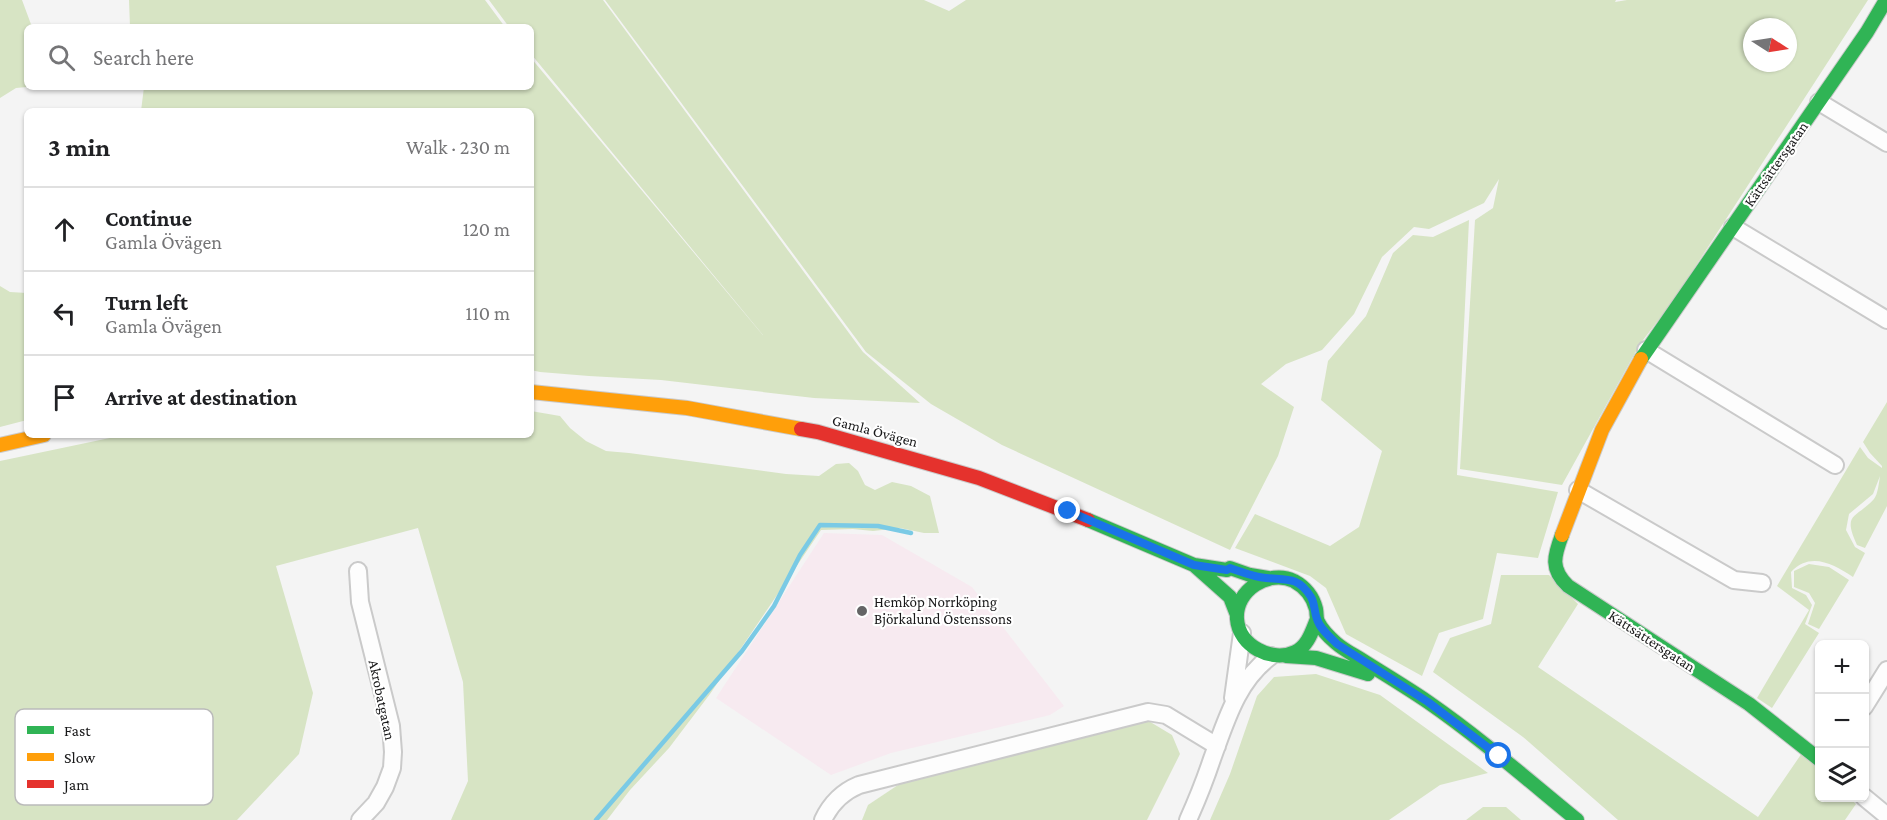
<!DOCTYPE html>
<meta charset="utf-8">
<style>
body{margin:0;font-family:"Crimson Pro",serif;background:#f6f6f6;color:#202124}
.controls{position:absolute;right:18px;bottom:18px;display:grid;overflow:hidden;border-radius:9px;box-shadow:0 2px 4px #0004}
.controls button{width:54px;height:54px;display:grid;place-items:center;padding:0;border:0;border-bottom:2px solid #e0e0e0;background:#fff;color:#202124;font:30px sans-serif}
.compass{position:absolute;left:1743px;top:18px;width:54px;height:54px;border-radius:50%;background:#fff;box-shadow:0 2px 4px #0004;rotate:102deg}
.stop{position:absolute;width:18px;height:18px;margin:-14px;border:4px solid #1a73e8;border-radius:50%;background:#fff}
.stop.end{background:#1a73e8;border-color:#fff;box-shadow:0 2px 6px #0008}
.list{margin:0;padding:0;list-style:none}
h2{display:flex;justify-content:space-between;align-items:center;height:78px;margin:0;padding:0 24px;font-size:26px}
h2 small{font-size:20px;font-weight:400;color:#757577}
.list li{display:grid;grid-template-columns:39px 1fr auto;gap:18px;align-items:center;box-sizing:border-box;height:84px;padding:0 24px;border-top:2px solid #e0e0e0}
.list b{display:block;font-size:22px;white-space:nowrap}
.list p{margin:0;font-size:20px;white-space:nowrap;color:#757577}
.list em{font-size:20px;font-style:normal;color:#757577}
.icon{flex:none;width:33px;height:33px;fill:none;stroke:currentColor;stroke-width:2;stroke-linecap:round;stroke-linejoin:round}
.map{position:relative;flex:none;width:1887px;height:820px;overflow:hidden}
.search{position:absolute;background:#fff;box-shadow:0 2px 4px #0004;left:24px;top:24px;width:510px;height:66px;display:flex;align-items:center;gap:15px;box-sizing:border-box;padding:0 21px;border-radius:9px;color:#757577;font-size:22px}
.panel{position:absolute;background:#fff;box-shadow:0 2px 4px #0004;left:24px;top:108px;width:510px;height:330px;border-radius:9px}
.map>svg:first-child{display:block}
.commercial{fill:#f7eaf0}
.green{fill:#d7e4c4;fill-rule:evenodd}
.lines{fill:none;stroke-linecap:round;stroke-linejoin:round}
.stream{stroke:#7acae5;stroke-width:4.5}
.street-casing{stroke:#cacaca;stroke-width:20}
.fast-casing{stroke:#cacaca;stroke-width:16}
.slow-casing{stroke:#cacaca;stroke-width:16}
.jam-casing{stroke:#cacaca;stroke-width:16}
.street{stroke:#fdfdfd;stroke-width:16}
.fast{stroke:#30b455;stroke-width:14}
.slow{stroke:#ff9f0a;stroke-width:14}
.jam{stroke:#e5322d;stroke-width:14}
.route{stroke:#1a73e8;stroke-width:8}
.poi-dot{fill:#656566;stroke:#fff;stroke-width:2}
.labels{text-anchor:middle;stroke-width:4.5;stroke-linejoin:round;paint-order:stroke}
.street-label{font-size:15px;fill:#181819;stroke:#fff}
.poi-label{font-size:15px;fill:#181819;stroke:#fff;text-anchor:start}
.key{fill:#fff;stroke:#bababa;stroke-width:1.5}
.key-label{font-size:16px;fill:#181819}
</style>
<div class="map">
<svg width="1887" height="820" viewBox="0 0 1887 820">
<rect width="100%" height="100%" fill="#f4f4f4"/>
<path class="commercial" d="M 824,533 L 882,535 L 972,587 L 1064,706 L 1050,715 L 891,753 L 831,775 L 716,698 Z"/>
<path class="green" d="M 0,0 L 22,0 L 32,27 L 27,27 L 27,87 L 16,88 L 0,98 Z
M 129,0 L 485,0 L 505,27 L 130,27 Z
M 489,0 L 603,0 L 863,352 L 920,403 L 814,398 L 661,380 L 589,376 L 540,372 L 531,370 L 531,111 L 141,111 L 144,87 L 531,87 L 531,58 L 772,346 L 531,54 L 531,27 L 509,27 Z
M 605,0 L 924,0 L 949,11 L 966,0 L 1616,0 L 1615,2 L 1627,0 L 1868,0 L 1673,301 L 1640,344 L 1562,485 L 1460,469 L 1475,220 L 1493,208 L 1499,179 L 1484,203 L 1429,229 L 1414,227 L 1382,257 L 1354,314 L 1322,350 L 1286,364 L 1261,384 L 1294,407 L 1278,456 L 1230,550 L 1002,445 L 931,404 L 866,352 ZM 1752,27 L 1788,27 L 1788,63 L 1752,63 Z
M 1469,220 L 1457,475 L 1558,492 L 1538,558 L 1497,553 L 1483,619 L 1439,633 L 1422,676 L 1346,634 L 1326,588 L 1310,576 L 1235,548 L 1255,514 L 1330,546 L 1359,527 L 1382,451 L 1321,400 L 1328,361 L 1366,316 L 1393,253 L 1413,235 L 1433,237 Z
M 0,286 L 10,292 L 27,293 L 27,420 L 0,427 Z
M 1887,402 L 1887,506 L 1865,548 L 1857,545 C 1842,512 1856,519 1874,499 C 1878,494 1879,482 1880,476 L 1873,494 L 1849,514 L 1846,530 L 1855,547 L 1865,553 L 1853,577 C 1834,564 1810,551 1791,572 L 1792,588 L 1806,595 L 1812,605 L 1805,624 L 1819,633 L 1772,708 L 1757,698 L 1809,610 L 1777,586 L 1860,447 L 1868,458 L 1882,468 L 1882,466 L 1870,453 L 1863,442 Z
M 531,411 L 560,416 L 570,428 L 586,441 L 606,451 L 629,453 L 786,474 L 819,476 L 836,464 L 849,463 L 858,471 L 865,485 L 875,490 L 892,482 L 911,486 L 930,496 L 939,533 L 924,533 L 900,528 L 873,531 L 853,529 L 821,530 L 710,694 L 669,748 L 630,790 L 607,820 L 451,820 L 468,781 L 463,682 L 418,528 L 276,566 L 313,693 L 299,754 L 237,820 L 0,820 L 0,461 L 124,435 L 531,435 Z
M 1809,564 L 1829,567 L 1849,580 L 1819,629 L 1808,624 L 1815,603 L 1809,593 L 1794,587 L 1794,571 Z
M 1501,575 L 1549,575 L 1578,604 L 1538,667 L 1758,817 L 1802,753 L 1819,769 L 1820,798 L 1850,798 L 1856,804 L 1845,820 L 1618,820 L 1523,737 L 1433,672 L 1450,638 L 1491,624 Z
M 1316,674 L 1380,695 L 1488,773 L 1440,785 L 1389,820 L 1210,820 L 1230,774 L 1257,696 L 1274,677 Z
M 1101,715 L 1147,720 L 1172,735 L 1180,754 L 1147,820 L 862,820 L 868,805 L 907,779 L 1061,737 Z
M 1483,807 L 1506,807 L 1521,820 L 1466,820 Z"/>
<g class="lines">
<path class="stream" d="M 596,820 L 742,651 L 774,606 L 800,555 L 820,525 L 878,526 L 911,533"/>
<g class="street-casing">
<path id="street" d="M 1819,102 L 1887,143
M 1733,227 L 1887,320
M 1646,350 L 1835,465
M 1578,490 L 1734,580 L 1762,583
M 358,571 L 360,602 L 391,726 L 393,752 L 392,768 L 385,787 L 376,803 L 360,820
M 1233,698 L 1242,633
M 1864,707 L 1887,670
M 1864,797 L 1887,816
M 823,820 C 831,803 842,792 859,785 L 1148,712 L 1166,715 L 1217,746
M 1188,820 C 1197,800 1205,780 1212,759 C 1226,721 1237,681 1271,656"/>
</g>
<g class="fast-casing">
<path id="fast" d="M 1641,359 L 1867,32 L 1886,0
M 1088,520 L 1194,565 L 1227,570 L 1230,568 L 1250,575 L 1268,578
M 1562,535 C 1554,556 1550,569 1568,586 L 1749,704 L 1820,760
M 1194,565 L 1230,597 L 1237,615
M 1317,619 C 1312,631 1308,646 1295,652 C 1272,663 1239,646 1237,619 C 1235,590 1269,569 1294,581 C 1305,587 1313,597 1316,609 C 1317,614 1316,618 1318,622 C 1322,630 1329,637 1336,643 C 1344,650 1354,655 1362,660 C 1384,674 1406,687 1428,702 C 1480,738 1528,780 1577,820
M 1286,656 L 1316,658 L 1368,674"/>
</g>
<g class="slow-casing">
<path id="slow" d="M 531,392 L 687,408 L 801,429
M 0,445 L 44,435
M 1562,535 L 1602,430 L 1641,359"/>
</g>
<g class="jam-casing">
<path id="jam" d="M 801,429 L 818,432 L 979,478 L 1088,520"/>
</g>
<use href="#street" class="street"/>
<use href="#fast" class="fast"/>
<use href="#slow" class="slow"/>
<use href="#jam" class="jam"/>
</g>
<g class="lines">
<path class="route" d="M 1068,511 L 1194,565 L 1227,570 L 1230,568 C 1242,572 1253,577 1266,578 C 1286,580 1298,576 1311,597 C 1315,604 1314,611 1317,619 C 1320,629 1330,637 1337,644 L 1428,702 L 1499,756"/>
</g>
<circle class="poi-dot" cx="862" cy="611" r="6"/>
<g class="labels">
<g class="street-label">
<text transform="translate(1776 164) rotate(-55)" y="5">Kättsättersgatan</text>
<text transform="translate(875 431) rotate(15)" y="5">Gamla Övägen</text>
<text transform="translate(1652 641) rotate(33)" y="5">Kättsättersgatan</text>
<text transform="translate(382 700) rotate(78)" y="5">Akrobatgatan</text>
</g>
<g class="poi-label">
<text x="874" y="607">Hemköp Norrköping<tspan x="874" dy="17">Björkalund Östenssons</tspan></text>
</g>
</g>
<rect x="15" y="709" width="198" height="96" rx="9" class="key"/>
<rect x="27" y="726" width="27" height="8" fill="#30b455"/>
<rect x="27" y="753" width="27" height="8" fill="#ff9f0a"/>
<rect x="27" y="780" width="27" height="8" fill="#e5322d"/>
<g class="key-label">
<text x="64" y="736">Fast</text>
<text x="64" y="763">Slow</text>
<text x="64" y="790">Jam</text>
</g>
</svg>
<div class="controls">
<button>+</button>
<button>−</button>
<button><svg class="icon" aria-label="layers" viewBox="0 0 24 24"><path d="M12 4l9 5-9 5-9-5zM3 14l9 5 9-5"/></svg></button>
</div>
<svg class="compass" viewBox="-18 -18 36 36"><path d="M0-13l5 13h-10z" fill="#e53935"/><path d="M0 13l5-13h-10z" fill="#757577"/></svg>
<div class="stop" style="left:1499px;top:756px"></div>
<div class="stop end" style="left:1068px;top:511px"></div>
<div class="search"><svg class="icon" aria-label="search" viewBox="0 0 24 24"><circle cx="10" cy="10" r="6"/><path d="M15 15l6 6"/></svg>Search here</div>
<section class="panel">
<h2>3 min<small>Walk · 230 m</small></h2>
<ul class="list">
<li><svg class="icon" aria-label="ahead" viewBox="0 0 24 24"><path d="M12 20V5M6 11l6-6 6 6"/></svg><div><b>Continue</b><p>Gamla Övägen</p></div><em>120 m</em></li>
<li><svg class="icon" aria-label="left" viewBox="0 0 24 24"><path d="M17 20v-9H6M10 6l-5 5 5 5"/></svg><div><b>Turn left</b><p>Gamla Övägen</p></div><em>110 m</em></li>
<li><svg class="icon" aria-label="arrive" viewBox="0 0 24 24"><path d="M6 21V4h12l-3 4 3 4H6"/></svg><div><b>Arrive at destination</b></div></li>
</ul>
</section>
</div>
